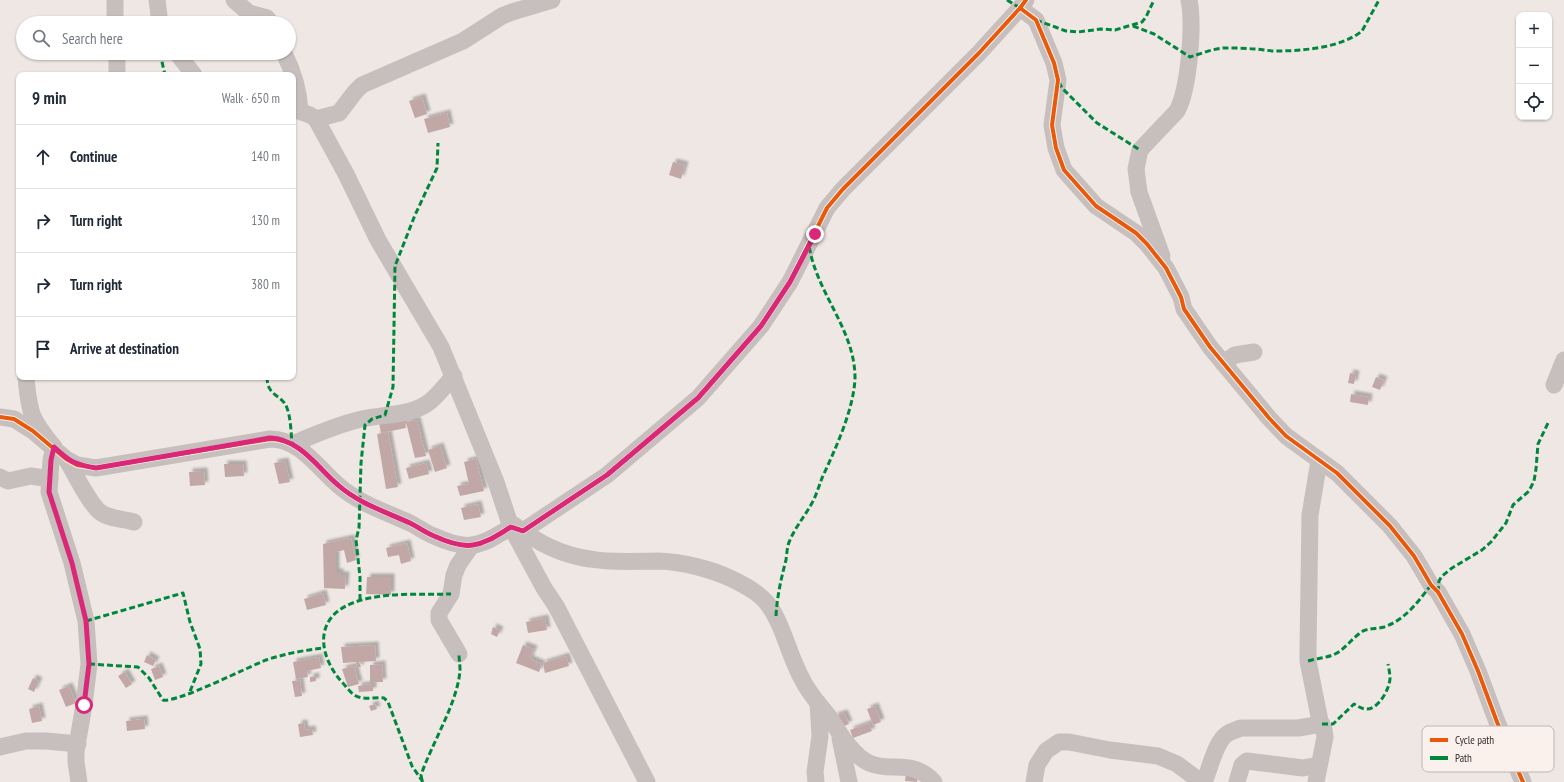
<!DOCTYPE html>
<html lang="en">
<head>
<meta charset="utf-8">
<style>
	:root { --surface:#fff; --page:#f6f6f7; --text:#1f2937; --muted:#747a83; --line:#e0e1e3 }
	body { margin:0; font-family:"PT Sans Narrow",sans-serif; background:var(--page); color:var(--text) }
	.controls { position:absolute; right:12px; top:12px; display:grid; overflow:hidden; border-radius:8px; box-shadow:0 1px 3px #0004 }
	.controls button { width:36px; height:36px; display:grid; place-items:center; padding:0; border:0; border-bottom:1px solid var(--line); background:var(--surface); color:var(--text); font:20px sans-serif }
	.stop { position:absolute; width:12px; height:12px; margin:-9px; border:3px solid #db2777; border-radius:50%; background:#fff }
	.stop.end { background:#db2777; border-color:#fff; box-shadow:0 1px 4px #0008 }
	.list { margin:0; padding:0; list-style:none }
	h2 { display:flex; justify-content:space-between; align-items:center; height:52px; margin:0; padding:0 16px; font-size:17px }
	h2 small { font-size:13px; font-weight:400; color:var(--muted) }
	.list li { display:grid; grid-template-columns:26px 1fr auto; gap:12px; align-items:center; box-sizing:border-box; height:64px; padding:0 16px; border-top:1px solid var(--line) }
	.list b { display:block; font-size:15px; white-space:nowrap }
	.list em { font-size:13px; font-style:normal; color:var(--muted) }
	.icon { flex:none; width:22px; height:22px; fill:none; stroke:currentColor; stroke-width:2; stroke-linecap:round; stroke-linejoin:round }
	.map { position:relative; flex:none; width:1564px; height:782px; overflow:hidden }
	.search { position:absolute; background:var(--surface); box-shadow:0 1px 3px #0004; left:16px; top:16px; width:280px; height:44px; display:flex; align-items:center; gap:10px; box-sizing:border-box; padding:0 14px; border-radius:22px; color:var(--muted); font-size:15px }
	.panel { position:absolute; background:var(--surface); box-shadow:0 1px 3px #0004; left:16px; top:72px; width:280px; height:308px; border-radius:8px }
	.map>svg:first-child { display:block }
	.building { fill:#c1a8a6; filter:url(#shadow) }
	.lines { fill:none; stroke-linecap:round; stroke-linejoin:round }
	.minor { stroke:#c7bfbd; stroke-width:17 }
	.quiet { stroke:#00873e; stroke-width:3; stroke-dasharray:6 3; stroke-linecap:butt }
	.cycleway-casing { stroke:#faf1ec; stroke-width:6 }
	.cycleway { stroke:#e8590c; stroke-width:4 }
	.route { stroke:#db2777; stroke-width:5 }
	.key { fill:#faf1ec; stroke:#c0b6b2; stroke-width:1 }
	.key-label { font-size:11px; fill:#382c2b }
</style>
</head>
<body>
<div class="map">
<svg width="1564" height="782" viewBox="0 0 1564 782">
	<defs>
		<filter id="shadow"><feDropShadow dx="3.5" dy="-3.5" stdDeviation="1" flood-color="#0004"/></filter>
	</defs>
	<rect width="100%" height="100%" fill="#eee7e4"/>
	<g class="building">
		<polygon points="422,97 427,114 415,118 409,101"/>
		<polygon points="447,113 450,127 428,133 424,119"/>
		<polygon points="673,162 685,165 681,179 669,175"/>
		<polygon points="1350,373 1356,374 1354,384 1348,383"/>
		<polygon points="1376,377 1384,380 1380,390 1372,387"/>
		<polygon points="1351,394 1369,397 1368,405 1350,402"/>
		<polygon points="404,418 406,428 381,433 379,423"/>
		<polygon points="417,420 426,456 415,458 406,422"/>
		<polygon points="388,432 398,487 386,489 377,434"/>
		<polygon points="440,446 447,468 435,472 428,450"/>
		<polygon points="476,459 484,491 460,496 457,486 469,484 464,462"/>
		<polygon points="285,461 290,482 279,484 274,463"/>
		<polygon points="426,463 429,474 409,479 406,468"/>
		<polygon points="224,464 243,464 244,476 225,477"/>
		<polygon points="204,471 205,485 190,486 189,472"/>
		<polygon points="478,504 481,517 464,520 461,508"/>
		<polygon points="351,538 356,560 347,563 344,550 336,552 336,572 340,572 340,575 346,575 345,589 324,588 323,544"/>
		<polygon points="407,543 411,561 401,564 399,555 388,557 386,548"/>
		<polygon points="367,577 391,577 391,595 366,594"/>
		<polygon points="323,593 326,605 307,610 304,599"/>
		<polygon points="545,618 547,630 528,633 526,622"/>
		<polygon points="493,627 500,630 497,637 491,634"/>
		<polygon points="375,645 376,661 359,662 361,667 357,668 356,662 343,663 341,647"/>
		<polygon points="523,645 534,649 530,659 542,664 539,672 516,663"/>
		<polygon points="147,655 156,660 153,666 144,662"/>
		<polygon points="566,656 569,666 545,673 543,663"/>
		<polygon points="319,657 321,668 307,671 308,677 296,679 293,662"/>
		<polygon points="382,664 383,682 370,682 370,665"/>
		<polygon points="159,666 163,677 155,680 151,669"/>
		<polygon points="354,666 359,684 348,687 342,669"/>
		<polygon points="125,672 132,684 126,688 118,676"/>
		<polygon points="316,676 316,681 310,682 310,677"/>
		<polygon points="33,678 39,681 34,692 28,689"/>
		<polygon points="300,680 302,696 295,697 292,681"/>
		<polygon points="373,684 373,691 359,692 358,686"/>
		<polygon points="69,686 76,703 66,707 59,690"/>
		<polygon points="375,704 377,709 371,711 369,706"/>
		<polygon points="39,706 42,721 32,723 29,709"/>
		<polygon points="875,706 881,722 873,725 867,709"/>
		<polygon points="844,713 849,724 839,728 834,716"/>
		<polygon points="144,719 145,729 127,731 126,721"/>
		<polygon points="304,723 305,730 312,729 313,735 300,737 298,724"/>
		<polygon points="869,723 872,731 853,738 850,730"/>
		<polygon points="906,773 918,775 917,782 905,781"/>
	</g>
	<g class="lines">
		<g class="minor">
			<polyline points="115,0 115,23"/>
			<polyline points="157,0 160,23"/>
			<polyline points="234,0 249,13 267,18 271,23"/>
			<polyline points="1020,8 1036,20 1054,63 1058,80 1052,125 1056,148 1064,170 1096,206 1136,233 1147,244 1166,268 1181,297 1184,309 1210,347 1269,418 1286,436 1337,473 1390,526 1414,556 1431,585 1438,592 1462,634 1478,671 1497,722 1523,782"/>
			<polyline points="177,53 194,75"/>
			<path d="M284 53C293 71 299 90 300 111"/>
			<polyline points="117,75 117,53"/>
			<polyline points="293,109 310,115 316,119 346,174 378,240 441,347 496,482 511,527 544,588 556,606 647,782"/>
			<polyline points="316,119 339,113 355,92 362,85 463,41 502,16 512,12 552,0"/>
			<path d="M1162 256 1139 192 1136 169 1140 150 1177 111C1189 89 1194 25 1189 0"/>
			<polyline points="1223,363 1235,355 1254,352"/>
			<path d="M26 377C29 413 31 419 54 447L51 460 49 492 72 563 86 621 89 664 84 705 76 751V762L79 782"/>
			<polyline points="1554,385 1564,360"/>
			<path d="M0 417 14 419 33 431 66 459 77 465 96 468 270 439C300 439 317 467 338 485 358 503 386 512 410 523 418 527 426 533 434 536 445 541 461 547 473 545 487 543 499 534 511 527L523 531 607 475 698 398 761 326 790 282 827 208 843 189 979 53 1020 8 1026 0"/>
			<path d="M292 444C315 435 338 424 362 419 383 414 410 416 428 403 438 396 446 384 454 376"/>
			<path d="M66 459C75 473 88 502 100 512 109 519 124 519 134 522"/>
			<polyline points="0,477 8,481 31,476 50,479"/>
			<path d="M514 525C536 542 561 555 590 559 612 563 636 561 659 561 683 562 711 569 732 579 744 585 758 592 767 603 783 623 789 656 802 679 809 694 820 705 830 718 836 727 841 737 849 746 854 752 862 760 869 763 892 773 912 758 934 782"/>
			<polyline points="459,654 439,620 439,613 451,594 454,575 458,565 472,545"/>
			<polyline points="840,738 849,782"/>
			<polyline points="0,747 26,741 46,741 78,744"/>
			<polyline points="816,782 815,772 820,736 818,703"/>
			<polyline points="1034,782 1037,765 1046,751 1059,742 1069,742 1110,750 1158,756 1177,764 1201,782"/>
			<path d="M1204 782C1210 769 1215 742 1227 734 1231 731 1236 730 1241 728H1298L1322 724"/>
			<polyline points="1237,782 1242,765 1247,761 1303,768 1319,765"/>
			<polyline points="1316,782 1325,737 1324,730 1320,721 1308,661 1308,650 1310,515 1319,461"/>
		</g>
		<g class="quiet">
			<polyline points="1007,0 1020,8"/>
			<polyline points="1036,20 1066,31 1078,32 1101,29 1115,30 1142,22 1146,17 1154,0"/>
			<path d="M1133 26 1154 34 1190 57C1200 54 1212 49 1223 48 1233 48 1244 48 1254 49 1261 49 1268 51 1276 51 1302 51 1341 48 1362 31L1379 0"/>
			<polyline points="160,53 165,75"/>
			<polyline points="1059,82 1062,88 1097,123 1140,150"/>
			<path d="M267 377C267 397 282 394 287 408 291 419 291 433 292 444"/>
			<polyline points="1438,592 1439,581 1442,576 1452,568 1482,550 1491,542 1506,523 1513,505 1529,491 1534,481 1536,469 1538,444 1548,423"/>
			<polyline points="360,600 360,577 356,540 359,528 361,463 365,425 372,419 385,415 393,387 395,266 415,215 437,168 438,143"/>
			<path d="M776 616C777 597 781 579 786 560 787 553 787 546 790 540 796 526 805 516 812 503 816 496 819 486 822 478 835 450 854 409 855 378 855 329 816 293 809 245"/>
			<polyline points="86,621 183,593 190,622 200,649 201,664 189,694"/>
			<path d="M1308 661C1318 658 1328 658 1337 653 1347 647 1353 637 1363 631 1370 628 1377 629 1384 627 1405 620 1418 602 1431 585"/>
			<path d="M89 664 138 667 149 678 163 700C177 703 248 667 266 660 284 654 305 650 324 648"/>
			<path d="M1322 724H1333L1354 704C1358 706 1361 709 1366 709 1378 710 1389 690 1390 679 1390 674 1389 669 1388 664"/>
			<path d="M422 780 421 775C432 743 458 702 460 670 460 664 459 659 459 654"/>
			<path d="M423 782 412 766 388 702 384 698C375 697 364 700 356 696 350 693 346 686 341 681 321 658 313 623 346 606 375 591 419 595 451 594"/>
		</g>
		<g class="cycleway-casing">
			<g id="cycleway">
				<polyline points="1020,8 1036,20 1054,63 1058,80 1052,125 1056,148 1064,170 1096,206 1136,233 1147,244 1166,268 1181,297 1184,309 1210,347 1269,418 1286,436 1337,473 1390,526 1414,556 1431,585 1438,592 1462,634 1478,671 1497,722 1523,782"/>
				<path d="M0 417 14 419 33 431 66 459 77 465 96 468 270 439C300 439 317 467 338 485 358 503 386 512 410 523 418 527 426 533 434 536 445 541 461 547 473 545 487 543 499 534 511 527L523 531 607 475 698 398 761 326 790 282 827 208 843 189 979 53 1020 8 1026 0"/>
			</g>
		</g>
		<use href="#cycleway" class="cycleway"/>
	</g>
	<g class="lines">
		<path class="route" d="M84 705 89 664 86 621 72 563 49 492 51 460 54 447C70 462 74 464 96 468L270 438C300 439 317 467 338 485 358 503 386 512 410 523 418 527 426 533 434 536 445 541 461 547 473 545 487 543 499 534 511 527L523 531 607 475 698 398 761 326 790 282 815 234"/>
	</g>
	<rect x="1422" y="726" width="132" height="46" rx="6" class="key"/>
	<rect x="1430" y="738" width="18" height="4" fill="#e8590c"/>
	<rect x="1430" y="756" width="18" height="4" fill="#00873e"/>
	<g class="key-label">
		<text x="1455" y="744">Cycle path</text>
		<text x="1455" y="762">Path</text>
	</g>
</svg>
<div class="controls">
<button>+</button>
<button>−</button>
<button><svg class="icon" aria-label="locate" viewBox="0 0 24 24"><circle cx="12" cy="12" r="6"/><path d="M12 2v4M12 18v4M2 12h4M18 12h4"/></svg></button>
</div>
<div class="stop" style="left:84px;top:705px"></div>
<div class="stop end" style="left:815px;top:234px"></div>
<div class="search"><svg class="icon" aria-label="search" viewBox="0 0 24 24"><circle cx="10" cy="10" r="6"/><path d="M15 15l6 6"/></svg>Search here</div>
<section class="panel">
<h2>9 min<small>Walk · 650 m</small></h2>
<ul class="list">
<li><svg class="icon" aria-label="ahead" viewBox="0 0 24 24"><path d="M12 20V5M6 11l6-6 6 6"/></svg><div><b>Continue</b></div><em>140 m</em></li>
<li><svg class="icon" aria-label="right" viewBox="0 0 24 24"><path d="M7 20v-9h11M14 6l5 5-5 5"/></svg><div><b>Turn right</b></div><em>130 m</em></li>
<li><svg class="icon" aria-label="right" viewBox="0 0 24 24"><path d="M7 20v-9h11M14 6l5 5-5 5"/></svg><div><b>Turn right</b></div><em>380 m</em></li>
<li><svg class="icon" aria-label="arrive" viewBox="0 0 24 24"><path d="M6 21V4h12l-3 4 3 4H6"/></svg><div><b>Arrive at destination</b></div></li>
</ul>
</section>
</div>
</body>
</html>
